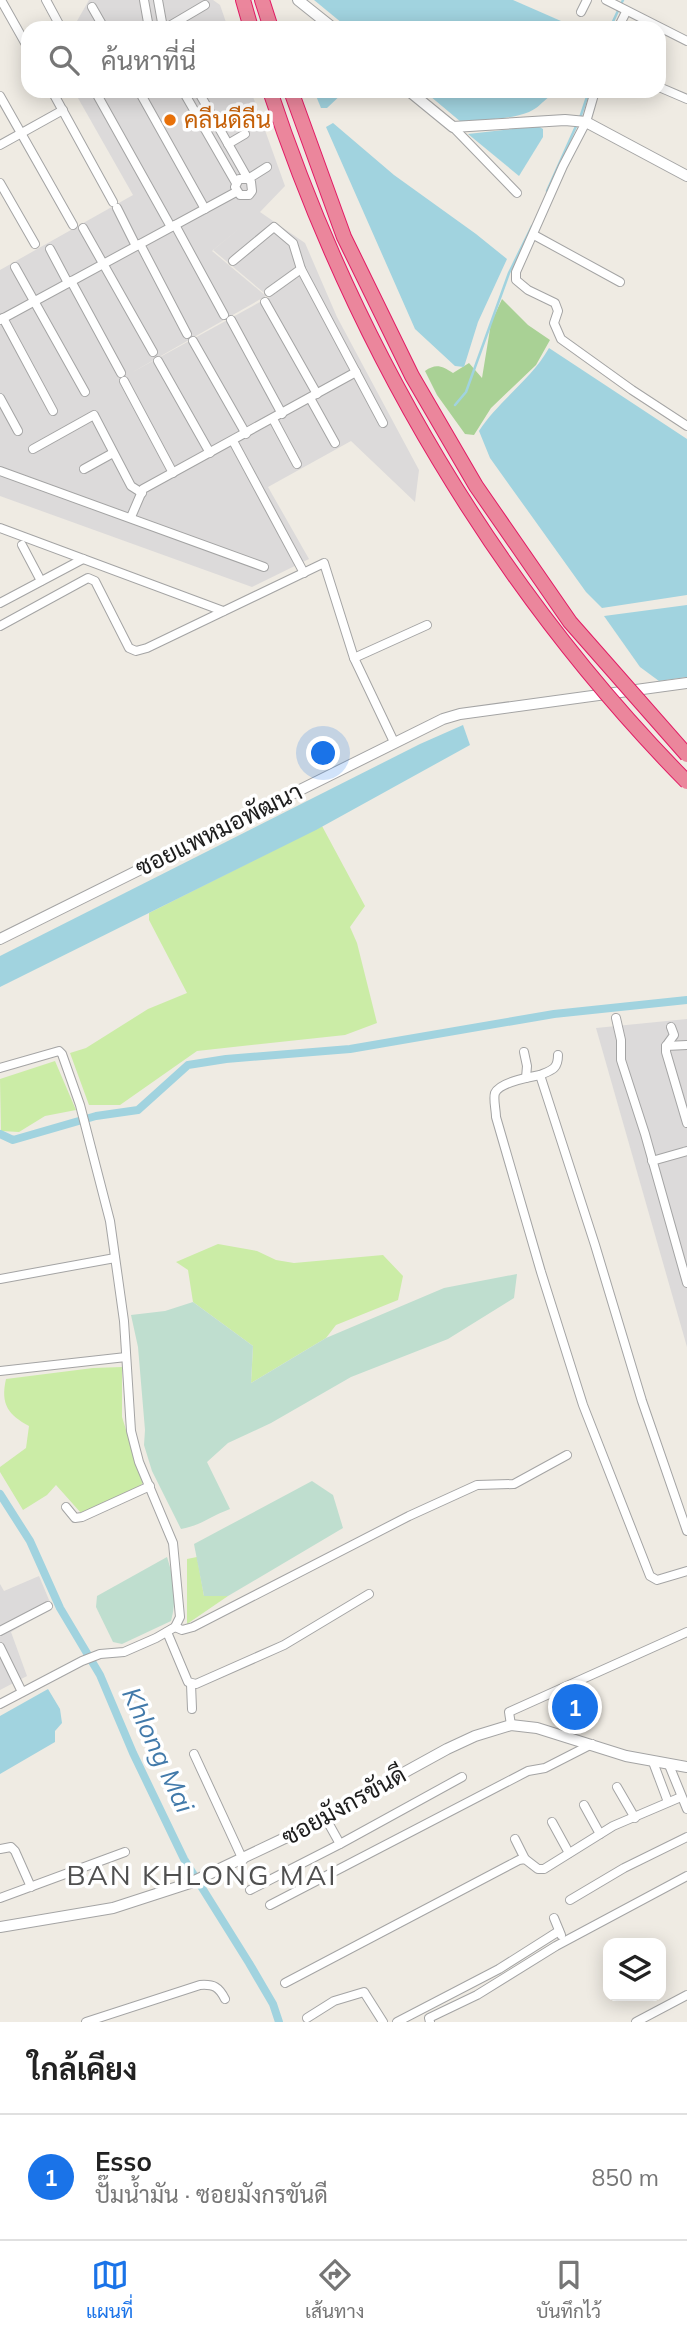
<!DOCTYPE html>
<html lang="th">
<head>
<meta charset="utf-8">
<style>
	:root { --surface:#fff; --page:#f6f6f6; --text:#222; --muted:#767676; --line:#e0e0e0; --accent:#1a73e8 }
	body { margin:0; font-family:Mulish,Sarabun,sans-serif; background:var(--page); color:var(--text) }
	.controls { position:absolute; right:21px; bottom:21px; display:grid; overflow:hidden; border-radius:14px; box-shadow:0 4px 18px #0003 }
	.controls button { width:63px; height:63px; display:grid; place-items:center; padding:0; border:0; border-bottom:2px solid var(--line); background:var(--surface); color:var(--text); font:35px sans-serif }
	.you { position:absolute; left:324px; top:754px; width:24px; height:24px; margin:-18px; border:5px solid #fff; border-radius:50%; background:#1a73e8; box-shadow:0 0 0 10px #1a73e833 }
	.badge { display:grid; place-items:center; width:46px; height:46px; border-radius:50%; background:var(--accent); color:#fff; font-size:23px; font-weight:700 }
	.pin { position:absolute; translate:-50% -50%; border:4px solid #fff; box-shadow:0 2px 7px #0006 }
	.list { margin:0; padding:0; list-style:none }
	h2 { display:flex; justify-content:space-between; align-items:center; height:91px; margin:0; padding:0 28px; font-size:30px }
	h2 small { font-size:23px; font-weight:400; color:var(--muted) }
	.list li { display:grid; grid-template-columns:46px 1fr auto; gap:21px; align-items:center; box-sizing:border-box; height:126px; padding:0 28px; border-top:2px solid var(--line) }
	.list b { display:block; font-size:26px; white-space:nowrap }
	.list p { margin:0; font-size:23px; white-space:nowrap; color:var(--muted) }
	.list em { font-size:23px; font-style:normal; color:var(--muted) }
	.icon { flex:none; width:38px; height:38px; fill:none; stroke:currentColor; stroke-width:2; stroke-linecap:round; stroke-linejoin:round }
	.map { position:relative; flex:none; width:687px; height:2022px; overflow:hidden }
	.search { position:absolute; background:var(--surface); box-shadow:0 4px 18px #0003; left:21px; right:21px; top:21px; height:77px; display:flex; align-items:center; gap:18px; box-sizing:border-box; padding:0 24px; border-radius:21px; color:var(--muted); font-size:26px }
	.sheet { height:217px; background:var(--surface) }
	nav { display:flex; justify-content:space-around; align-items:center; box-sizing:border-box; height:98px; border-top:2px solid var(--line); background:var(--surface); font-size:19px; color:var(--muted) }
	nav a { display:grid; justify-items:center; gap:4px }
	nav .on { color:var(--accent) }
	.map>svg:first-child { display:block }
	.residential { fill:#dcdada; fill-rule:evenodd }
	.grass { fill:#cbeca6 }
	.forest { fill:#a9d195 }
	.wetland { fill:#bfdecf }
	.water { fill:#a1d3df }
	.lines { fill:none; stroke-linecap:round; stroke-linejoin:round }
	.stream { stroke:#a1d3df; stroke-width:2.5 }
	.canal { stroke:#a1d3df; stroke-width:8 }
	.minor-casing { stroke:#a4a4a4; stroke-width:10 }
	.tertiary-casing { stroke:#a4a4a4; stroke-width:12 }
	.motorway-casing { stroke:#e21b65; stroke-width:16 }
	.minor { stroke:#fff; stroke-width:8 }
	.tertiary { stroke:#fff; stroke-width:10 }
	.motorway { stroke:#eb869c; stroke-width:14 }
	.motorway-bridge-casing { stroke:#e21b65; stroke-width:16; stroke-linecap:butt }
	.motorway-bridge { stroke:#eb869c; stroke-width:14 }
	.food-dot { fill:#e8710a; stroke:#fff; stroke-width:2.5 }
	.labels { text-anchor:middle; stroke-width:7; stroke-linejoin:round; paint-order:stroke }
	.food-label { font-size:24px; fill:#c56008; stroke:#fff; text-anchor:start }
	.street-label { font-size:24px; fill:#1d1d1d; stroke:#fff }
	.water-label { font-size:26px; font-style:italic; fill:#427aaa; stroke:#fff }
	.quarter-label { font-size:28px; letter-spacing:2px; fill:#505050; stroke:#fff }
</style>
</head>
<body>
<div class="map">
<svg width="687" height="2022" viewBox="0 0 687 2022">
	<rect width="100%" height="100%" fill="#efebe3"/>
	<g class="residential">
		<polygon points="89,0 213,0 220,5 228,28 73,28"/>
		<path d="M74 91H251L285 186 260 212 305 243 337 317 419 470 415 502 351 441 268 487 309 559 252 587 0 496V270L133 195ZM246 223 213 250 269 297 131 373 266 296 212 251Z"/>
		<polygon points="687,1019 687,1347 596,1028"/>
		<polygon points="39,1576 52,1607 11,1632 27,1676 0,1690 0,1584 4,1591"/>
	</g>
	<g class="grass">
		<polygon points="322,826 365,906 350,927 357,943 377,1023 345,1035 197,1051 120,1105 89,1105 70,1053 86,1048 148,1009 187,993 149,920 149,913"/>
		<polygon points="55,1061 76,1110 45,1116 19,1132 1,1131 0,1079"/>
		<polygon points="218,1244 257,1251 276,1260 294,1263 383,1255 403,1276 398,1300 336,1325 326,1338 251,1383 253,1346 193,1302 188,1270 176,1262"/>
		<path d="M122 1367V1417L134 1455 147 1480 121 1500 81 1513 56 1485 47 1495 23 1510 0 1472V1467L26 1448 29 1426C9 1415 0 1405 6 1379L93 1368Z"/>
		<polygon points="197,1557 204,1596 228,1596 187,1624 187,1559"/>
	</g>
	<path class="forest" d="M502 299 528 325 550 340 536 365 491 408 474 435 465 434 437 395 425 371C436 363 442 366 453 373L469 363 482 378 491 323Z"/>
	<g class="wetland">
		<path d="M517 1274 514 1298 448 1339 351 1377 271 1423 228 1443 207 1462 230 1509C211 1516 202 1525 181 1529L152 1471 144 1445 145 1430 138 1347 131 1315 165 1311 193 1302 253 1346 251 1383 326 1338 444 1288Z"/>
		<polygon points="312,1481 333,1495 343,1528 228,1596 204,1596 194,1544"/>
		<path d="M167 1557C174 1578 177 1600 171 1621L122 1644 113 1642 96 1607 97 1596Z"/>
	</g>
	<g class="water">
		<polygon points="314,0 513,0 577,28 348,28"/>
		<polygon points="314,91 345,91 327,108 321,108"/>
		<path d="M424 91H562C544 96 543 106 529 112 509 120 483 119 461 122Z"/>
		<polygon points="333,123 394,175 476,234 507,259 478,322 464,367 455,366 415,329 326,127"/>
		<polygon points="538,126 543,129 543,137 519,176 468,134"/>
		<path d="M549 348 687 439V595L602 608 586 592 490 458 479 431C499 400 531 380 549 348Z"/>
		<polygon points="687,605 687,677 659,681 640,667 604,616"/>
		<polygon points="463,725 470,745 316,830 0,987 0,956 420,744"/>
		<polygon points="48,1689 60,1709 62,1723 55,1731 55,1742 0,1774 0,1716"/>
	</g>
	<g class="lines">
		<g class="stream">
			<polyline points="610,28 623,0"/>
			<polyline points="580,118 589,91"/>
			<polyline points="547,191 577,124"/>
			<polyline points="455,405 466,392 509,273 532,226"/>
		</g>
		<g class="canal">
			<polyline points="0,1134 13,1140 96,1116 138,1110 188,1065 226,1059 350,1049 554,1014 687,1000"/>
			<polyline points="0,1494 30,1541 60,1608 100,1675 133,1753 184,1859 249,1963 273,2004 279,2022"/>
		</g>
		<g class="minor-casing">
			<g id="minor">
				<polyline points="1,0 28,48"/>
				<polyline points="46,0 60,26"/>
				<polyline points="144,0 149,28"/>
				<polyline points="158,0 163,28"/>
				<polyline points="606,0 687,41"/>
				<polyline points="92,7 104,28"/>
				<polyline points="581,12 587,0"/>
				<polyline points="166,28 205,5"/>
				<polyline points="618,28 626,12"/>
				<polyline points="659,87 687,99"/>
				<polyline points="52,91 113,202"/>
				<polyline points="95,91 171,227"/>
				<polyline points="139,91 205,209"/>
				<polyline points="183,91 236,183"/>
				<polyline points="198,91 248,179 251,182 252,191 249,195 240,195 235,187 239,179 248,179 267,167"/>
				<polyline points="595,91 586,122 563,166 516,272 516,280 528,290 555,303 558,311 554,323 561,339 632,390 687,426"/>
				<polyline points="0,96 73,225"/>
				<polyline points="453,127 517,193"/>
				<polyline points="228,144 245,134"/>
				<polyline points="0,145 63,110"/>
				<polyline points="0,183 35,244"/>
				<polyline points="117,208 136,246"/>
				<polyline points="175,225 224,315"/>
				<polyline points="83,228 153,352"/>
				<polyline points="534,235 620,282"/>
				<polyline points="140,244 187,334"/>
				<polyline points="50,249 68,283"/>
				<polyline points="233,261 274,227 293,243 301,269 383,423"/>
				<polyline points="15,267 85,392"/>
				<polyline points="71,281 121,373"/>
				<polyline points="269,292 301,269"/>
				<polyline points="265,302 317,394"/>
				<polyline points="3,318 53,411"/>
				<polyline points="0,320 236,192"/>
				<polyline points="231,320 282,414"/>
				<polyline points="193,341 246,434"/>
				<polyline points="158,361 210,453"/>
				<polyline points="124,381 173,473"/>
				<polyline points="0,398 18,431"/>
				<polyline points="310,398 335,443"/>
				<polyline points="273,419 297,464"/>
				<polyline points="233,441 304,573"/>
				<polyline points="33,449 94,415 131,486 142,493"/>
				<polyline points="84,469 113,453"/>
				<polyline points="0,471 264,567"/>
				<polyline points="131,517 143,489 356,372"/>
				<polyline points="0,528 223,611"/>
				<polyline points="22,545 41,581"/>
				<polyline points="0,603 83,559"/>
				<polyline points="0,626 88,578 95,581 129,648 136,651 147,648 324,563 354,658 394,742"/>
				<polyline points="354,658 427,625"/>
				<polyline points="616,1018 621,1040 621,1060 645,1134 687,1283"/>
				<polyline points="671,1027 674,1035 666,1046 666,1052 687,1123"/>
				<polyline points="666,1046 687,1045"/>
				<polyline points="524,1052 527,1066 526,1078"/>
				<path d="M558 1055C558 1069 552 1070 540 1075L595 1245 642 1401 687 1531"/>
				<polyline points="0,1068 59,1051 62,1054 80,1105 110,1221 124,1321 131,1431 139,1462 173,1543 180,1617 175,1627 156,1638 124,1652 100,1654 82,1661 0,1704"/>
				<path d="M540 1075C530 1077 500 1082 495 1093 493 1099 496 1110 496 1117L541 1272 583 1405 650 1576 657 1580 687 1571"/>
				<polyline points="652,1161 687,1151"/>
				<polyline points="0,1279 115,1258"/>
				<polyline points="0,1371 126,1357"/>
				<polyline points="66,1507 75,1518 82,1517 150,1486"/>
				<polyline points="175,1627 182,1630 193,1627 409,1516 477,1485 514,1484 567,1455"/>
				<polyline points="0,1631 48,1606"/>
				<polyline points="167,1632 188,1682 196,1684 284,1645 369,1594"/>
				<polyline points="0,1647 22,1692"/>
				<polyline points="191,1684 192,1709"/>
				<polyline points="511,1725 509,1712 687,1632"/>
				<polyline points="194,1754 243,1860"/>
				<polyline points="653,1762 668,1802"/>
				<polyline points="669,1765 687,1809"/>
				<polyline points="617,1787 635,1818"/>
				<polyline points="584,1805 600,1834"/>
				<polyline points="325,1817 340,1844"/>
				<polyline points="552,1822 569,1853"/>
				<polyline points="515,1839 525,1859"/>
				<polyline points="0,1849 11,1847 15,1851 31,1887"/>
				<polyline points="250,1890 340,1844 462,1777"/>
				<polyline points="0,1898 125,1852"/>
				<polyline points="570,1900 624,1868 687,1837"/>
				<polyline points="270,1905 528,1771 545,1768 592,1744"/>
				<polyline points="554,1918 561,1935"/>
				<polyline points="285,1983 519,1860 525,1859 538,1869 544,1869 613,1826 681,1797"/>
				<polyline points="307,2018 334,2001 364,1992 383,2022"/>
				<path d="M86 2022 200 1985C214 1984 219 1987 225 1999"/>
				<polyline points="397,2022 499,1969 559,1931"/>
				<polyline points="430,2022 429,2018 477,1995 556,1946 687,1876"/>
				<polyline points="636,2022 687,1995"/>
			</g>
		</g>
		<g class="tertiary-casing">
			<g id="tertiary">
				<polyline points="298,0 333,28"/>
				<polyline points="409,91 453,127 565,120 586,122 687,176"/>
				<polyline points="0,939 443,719 460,714 687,683"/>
				<polyline points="0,1927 113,1908 190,1883 287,1837 447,1749 475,1736 511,1725 537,1728 626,1756 687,1767"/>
			</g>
		</g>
		<g class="motorway-casing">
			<g id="motorway">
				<polyline points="243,0 251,28"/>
				<polyline points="262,0 271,28"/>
			</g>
		</g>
		<use href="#minor" class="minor"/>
		<use href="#tertiary" class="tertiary"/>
		<use href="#motorway" class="motorway"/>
		<g class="motorway-bridge-casing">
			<g id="motorway-bridge">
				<path d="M270 91C355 348 497 589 687 782"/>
				<polyline points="291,91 344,237 412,376 476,486 570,622 687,755"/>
			</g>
		</g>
		<use href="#motorway-bridge" class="motorway-bridge"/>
	</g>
	<circle class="food-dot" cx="170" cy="120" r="7"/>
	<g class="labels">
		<g class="food-label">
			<text x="184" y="128">คลีนดีลีน</text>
		</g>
		<g class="street-label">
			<text transform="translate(219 830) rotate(-26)" y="8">ซอยแพหมอพัฒนา</text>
			<text transform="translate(344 1806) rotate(-29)" y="8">ซอยมังกรขันดี</text>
		</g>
		<g class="water-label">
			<text transform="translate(158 1750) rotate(65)" y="9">Khlong Mai</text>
		</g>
		<g class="quarter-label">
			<text x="202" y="1885">BAN KHLONG MAI</text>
		</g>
	</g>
</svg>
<div class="controls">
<button><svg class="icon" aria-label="layers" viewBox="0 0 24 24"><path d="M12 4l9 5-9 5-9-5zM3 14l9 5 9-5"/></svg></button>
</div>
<div class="you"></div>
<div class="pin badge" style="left:575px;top:1707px">1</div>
<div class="search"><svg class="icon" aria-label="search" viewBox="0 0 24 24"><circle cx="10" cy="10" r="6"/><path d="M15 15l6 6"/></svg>ค้นหาที่นี่</div>
</div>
<section class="sheet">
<h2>ใกล้เคียง<small></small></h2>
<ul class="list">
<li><span class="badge">1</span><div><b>Esso</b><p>ปั๊มน้ำมัน · ซอยมังกรขันดี</p></div><em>850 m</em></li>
</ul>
</section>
<nav>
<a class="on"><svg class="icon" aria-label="map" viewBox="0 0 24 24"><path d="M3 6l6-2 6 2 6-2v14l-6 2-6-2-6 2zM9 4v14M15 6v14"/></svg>แผนที่</a>
<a><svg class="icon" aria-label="directions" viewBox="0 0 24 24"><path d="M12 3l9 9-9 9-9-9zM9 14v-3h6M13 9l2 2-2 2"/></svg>เส้นทาง</a>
<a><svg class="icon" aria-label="saved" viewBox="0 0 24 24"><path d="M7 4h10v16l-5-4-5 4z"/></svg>บันทึกไว้</a>
</nav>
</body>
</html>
